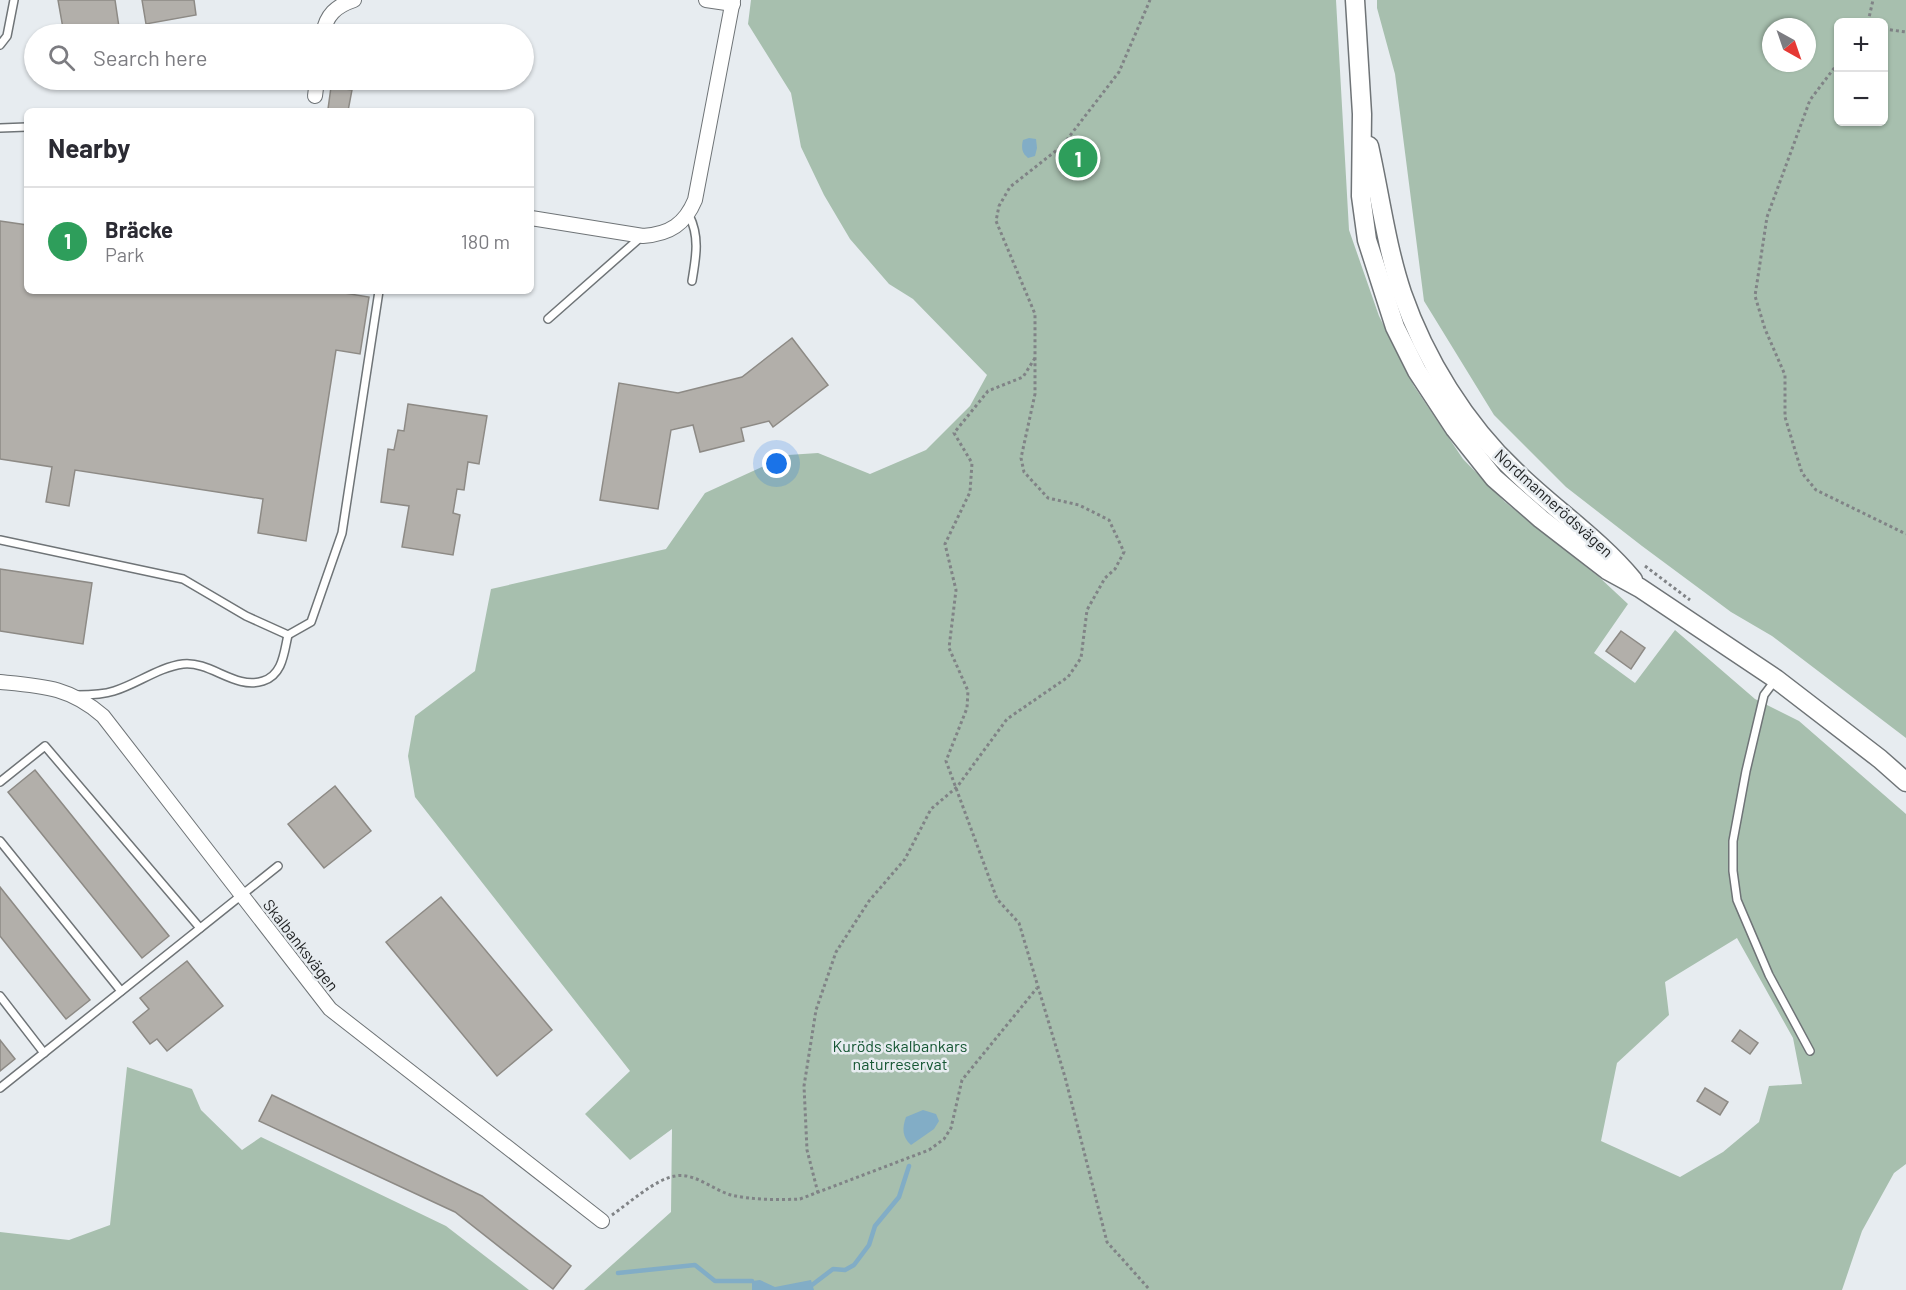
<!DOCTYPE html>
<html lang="en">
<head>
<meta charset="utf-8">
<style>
	:root { --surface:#fff; --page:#f7f7f7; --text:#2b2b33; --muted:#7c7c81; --line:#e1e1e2; --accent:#2563eb }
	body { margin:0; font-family:Barlow,sans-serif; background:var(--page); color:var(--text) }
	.controls { position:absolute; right:18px; top:18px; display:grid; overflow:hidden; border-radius:9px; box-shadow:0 2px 4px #0004 }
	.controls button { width:54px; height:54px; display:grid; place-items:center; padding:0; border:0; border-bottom:2px solid var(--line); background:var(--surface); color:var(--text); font:30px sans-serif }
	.compass { position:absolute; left:1762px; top:18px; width:54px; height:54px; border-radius:50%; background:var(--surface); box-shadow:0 2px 4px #0004; rotate:140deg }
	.you { position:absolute; left:777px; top:464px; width:21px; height:21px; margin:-15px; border:4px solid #fff; border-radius:50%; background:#1a73e8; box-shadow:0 0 0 9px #1a73e833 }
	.badge { display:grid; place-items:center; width:39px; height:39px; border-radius:50%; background:var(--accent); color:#fff; font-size:20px; font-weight:700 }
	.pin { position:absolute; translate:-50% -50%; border:3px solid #fff; box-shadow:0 2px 6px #0006 }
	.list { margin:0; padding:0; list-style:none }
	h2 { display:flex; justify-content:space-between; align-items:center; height:78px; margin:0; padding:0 24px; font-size:26px }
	h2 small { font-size:20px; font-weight:400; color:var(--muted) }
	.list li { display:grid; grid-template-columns:39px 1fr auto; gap:18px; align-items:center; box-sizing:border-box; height:108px; padding:0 24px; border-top:2px solid var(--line) }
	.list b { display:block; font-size:22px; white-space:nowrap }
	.list p { margin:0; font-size:20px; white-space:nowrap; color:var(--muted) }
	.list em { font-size:20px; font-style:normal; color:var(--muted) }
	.icon { flex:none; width:33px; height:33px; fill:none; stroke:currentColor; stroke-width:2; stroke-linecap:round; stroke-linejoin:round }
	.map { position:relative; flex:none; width:1906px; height:1290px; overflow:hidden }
	.search { position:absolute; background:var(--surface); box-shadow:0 2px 4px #0004; left:24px; top:24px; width:510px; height:66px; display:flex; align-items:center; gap:15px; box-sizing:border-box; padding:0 21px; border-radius:33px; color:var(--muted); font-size:22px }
	.panel { position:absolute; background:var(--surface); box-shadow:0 2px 4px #0004; left:24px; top:108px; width:510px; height:186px; border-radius:9px }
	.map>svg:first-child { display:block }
	.green { fill:#a7bfae; fill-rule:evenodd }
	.water { fill:#82adc6 }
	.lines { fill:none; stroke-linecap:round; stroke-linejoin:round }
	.stream { stroke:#82adc6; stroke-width:4.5 }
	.building { fill:#b2afaa; stroke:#8d8a85; stroke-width:1.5 }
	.service-casing { stroke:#6f7477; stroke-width:10 }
	.minor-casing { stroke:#6f7477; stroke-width:16 }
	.secondary-casing { stroke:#6f7477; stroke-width:21 }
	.path { stroke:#808386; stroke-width:3; stroke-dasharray:3 3; stroke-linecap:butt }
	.service { stroke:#fff; stroke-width:7 }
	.minor { stroke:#fff; stroke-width:14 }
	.secondary { stroke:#fff; stroke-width:18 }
	.labels { text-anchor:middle; stroke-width:5; stroke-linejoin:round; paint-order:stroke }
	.street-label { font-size:16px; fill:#1e2021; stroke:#e7ecf0 }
	.park-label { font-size:16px; fill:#155633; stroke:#e7ecf0 }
</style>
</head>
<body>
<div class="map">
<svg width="1906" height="1290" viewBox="0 0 1906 1290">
	<rect width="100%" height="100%" fill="#e7ecf0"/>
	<g class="green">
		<path d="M751 0H1336L1349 230 1379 316 1414 386 1463 459 1505 502 1599 577 1628 604 1594 653 1635 683 1675 630 1755 699 1799 721 1906 814V1164L1894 1173 1862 1231 1842 1290H584L671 1212 672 1129 630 1160 585 1114 630 1071 415 797 408 756 415 716 475 671 491 589 666 549 705 493 788 455 818 453 870 474 926 450 970 406 987 375 913 299 889 284 850 239 824 195 801 147 791 93 748 24ZM1737 938 1793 1038 1802 1084 1769 1086 1759 1122 1723 1152 1680 1177 1601 1141 1617 1063 1669 1015 1665 982Z"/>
		<path d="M1377 0H1906V738L1772 636 1731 612 1642 546 1566 487 1494 415 1424 301 1395 74 1377 8ZM1838 22H1884V122H1838ZM1771 27H1807V63H1771Z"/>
		<polygon points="127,1067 192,1089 201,1110 242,1150 261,1137 446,1226 529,1290 0,1290 0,1232 69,1240 110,1225"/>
	</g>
	<g class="water">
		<path d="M1029 138 1036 139 1037 148 1035 156 1028 158C1022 153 1021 148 1023 140Z"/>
		<path d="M923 1110 936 1114 939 1121 934 1129 911 1145C902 1137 902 1128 906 1117Z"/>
		<polygon points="760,1280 775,1287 811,1280 814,1290 752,1290 752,1281"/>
	</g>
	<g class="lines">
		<g class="stream">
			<polyline points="618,1273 695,1265 715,1281 752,1281"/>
			<polyline points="812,1285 833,1269 845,1270 854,1265 869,1245 875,1226 899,1197 909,1166"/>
		</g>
	</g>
	<g class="building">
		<polygon points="58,0 115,0 120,34 64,34"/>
		<polygon points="142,0 194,0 196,15 146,24"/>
		<polygon points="331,87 352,90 348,111 328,109"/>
		<polygon points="0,221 27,225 27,291 345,291 344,293 369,297 360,354 336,350 306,541 258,533 263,499 75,470 69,506 46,502 52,467 0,459"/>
		<polygon points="792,338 828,385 773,427 769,421 741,428 744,441 700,452 693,425 671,430 658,509 600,500 619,383 678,393 742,377"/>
		<polygon points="408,404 487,416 479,464 468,462 464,490 457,489 453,513 460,515 453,555 402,547 409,506 381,502 388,449 394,450 398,430 404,431"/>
		<polygon points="0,569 92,583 83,644 0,631"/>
		<polygon points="1621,631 1645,648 1631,669 1606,651"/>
		<polygon points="35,770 169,936 142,958 8,792"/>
		<polygon points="335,786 371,831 324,868 288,824"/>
		<polygon points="0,887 90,1000 66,1019 0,936"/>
		<polygon points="441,897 552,1030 497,1076 386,942"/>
		<polygon points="187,961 223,1006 167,1051 157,1039 150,1044 133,1022 149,1009 140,998"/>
		<polygon points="1740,1030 1758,1043 1750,1054 1732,1041"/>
		<polygon points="0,1040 15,1059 0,1071"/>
		<polygon points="1705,1088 1728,1102 1720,1115 1697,1101"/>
		<polygon points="272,1095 482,1196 571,1266 553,1289 455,1212 259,1121"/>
	</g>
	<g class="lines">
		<g class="service-casing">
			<g id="service">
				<polyline points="0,45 7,36 14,0"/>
				<polyline points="0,128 27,127"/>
				<path d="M689 215C700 237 696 257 692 281"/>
				<polyline points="548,319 641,237"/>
				<polyline points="0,540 183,579 246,616 288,635 311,622 342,533 379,291"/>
				<polyline points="1776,679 1764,695 1746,771 1733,841 1733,871 1737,900 1769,975 1810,1051"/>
				<path d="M77 695C89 695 102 695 114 691 137 684 159 667 183 664 211 661 235 690 263 681 283 675 284 652 288 635"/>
				<polyline points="0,782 45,746 200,928"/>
				<polyline points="0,841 121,991"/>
				<polyline points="0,996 44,1053"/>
				<polyline points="0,1088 278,866"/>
			</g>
		</g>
		<g class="minor-casing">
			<g id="minor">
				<polyline points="706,0 733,4"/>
				<path d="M323 34C326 15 336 6 354 0"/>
				<polyline points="315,96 317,80"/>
				<path d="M531 218 643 236C670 234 685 224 695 200L733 0"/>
				<path d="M0 682C43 686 70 687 103 716L330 1009 602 1221"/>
			</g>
		</g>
		<g class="secondary-casing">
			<g id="secondary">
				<polyline points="1355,0 1362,114 1361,196 1367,240 1395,327 1417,371 1455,429 1494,478 1541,519 1607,570 1640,588 1776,679 1880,759 1906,782"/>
				<path d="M1369 146C1380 195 1386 245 1402 293 1425 359 1465 424 1516 472 1554 509 1599 539 1633 580"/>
			</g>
		</g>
		<g class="path">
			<polyline points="1868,22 1873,0"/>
			<polyline points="1884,29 1906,32"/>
			<polyline points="1838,63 1810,100 1767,217 1755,296 1765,329 1785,375 1785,417 1802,473 1816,490 1906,534"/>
			<polyline points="1035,358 1023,377 988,391 954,433 972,463 970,492 945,544 956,590 949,648 968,691 967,708 946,761 997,899 1019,923 1065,1077 1107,1242 1150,1290"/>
			<polyline points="1645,566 1690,600"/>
			<polyline points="818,1193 807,1150 804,1086 816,1010 836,952 869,901 905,859 931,809 957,787 1007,719 1068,677 1081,658 1087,610 1105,578 1115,569 1124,552 1109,520 1079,505 1048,498 1024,472 1021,458 1035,394 1035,314 996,221 999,206 1010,187 1062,146 1119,72 1150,0"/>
			<path d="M612 1215C629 1203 656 1179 675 1176 694 1172 713 1190 731 1195 752 1200 778 1200 800 1199L929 1150 944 1139 951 1128 962 1080 1037 988"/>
		</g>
		<use href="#service" class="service"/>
		<use href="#minor" class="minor"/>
		<use href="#secondary" class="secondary"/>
	</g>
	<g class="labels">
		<g class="street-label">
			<text transform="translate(1554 503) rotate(42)" y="6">Nordmannerödsvägen</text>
			<text transform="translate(301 945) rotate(52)" y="6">Skalbanksvägen</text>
		</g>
		<g class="park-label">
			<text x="900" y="1052">Kuröds skalbankars<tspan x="900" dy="18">naturreservat</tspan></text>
		</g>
	</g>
</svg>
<div class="controls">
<button>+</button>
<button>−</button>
</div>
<svg class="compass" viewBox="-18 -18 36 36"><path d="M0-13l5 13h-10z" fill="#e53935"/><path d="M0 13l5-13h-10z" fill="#7c7c81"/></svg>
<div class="you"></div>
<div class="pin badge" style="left:1078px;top:158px;background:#2e9e5b">1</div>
<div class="search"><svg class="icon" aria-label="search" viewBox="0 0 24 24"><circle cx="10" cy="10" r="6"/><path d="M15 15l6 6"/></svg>Search here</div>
<section class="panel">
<h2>Nearby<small></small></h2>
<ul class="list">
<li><span class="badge" style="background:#2e9e5b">1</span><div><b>Bräcke</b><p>Park</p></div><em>180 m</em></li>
</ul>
</section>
</div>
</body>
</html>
